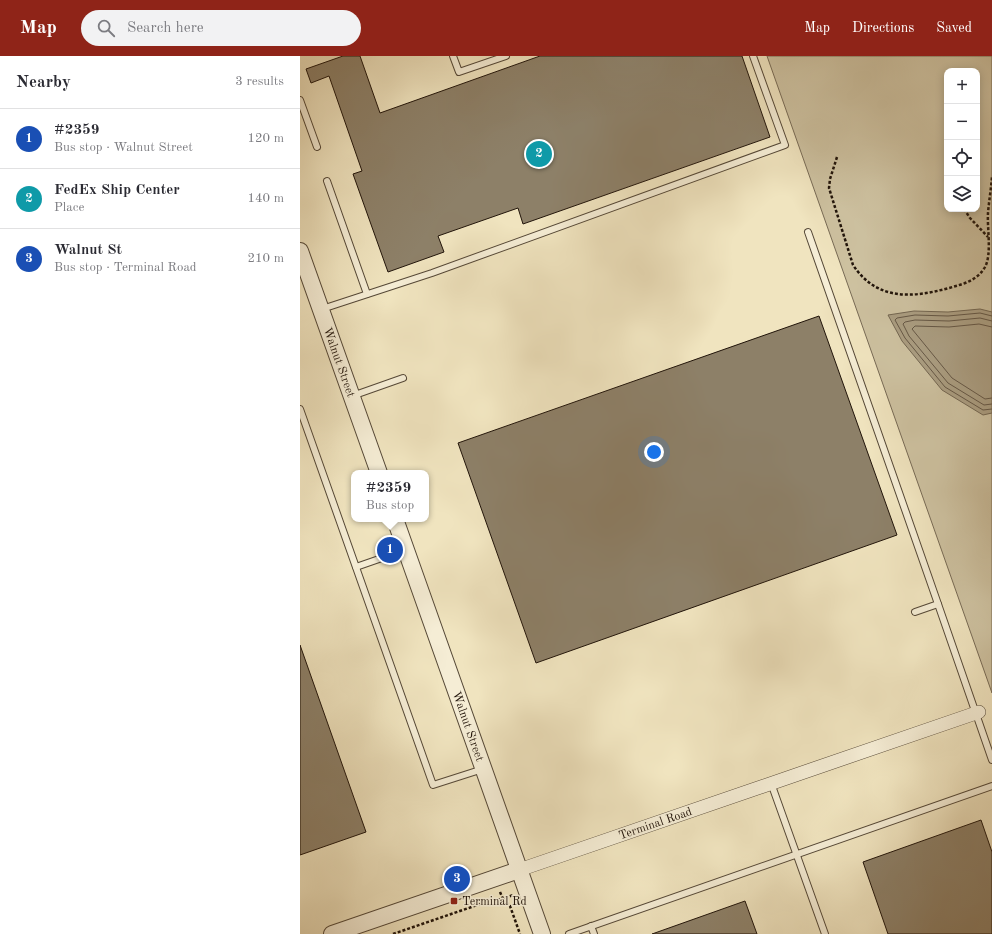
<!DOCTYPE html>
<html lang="en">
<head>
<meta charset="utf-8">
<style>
	:root { --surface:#fff; --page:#f2f2f3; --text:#2b2b33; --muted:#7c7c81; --line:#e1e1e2; --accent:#8f2418 }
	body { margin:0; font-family:"Old Standard TT",serif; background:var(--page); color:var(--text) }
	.controls { position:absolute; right:12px; top:12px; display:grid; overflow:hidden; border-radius:8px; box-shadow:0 2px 10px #0003 }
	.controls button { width:36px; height:36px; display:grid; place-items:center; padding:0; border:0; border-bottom:1px solid var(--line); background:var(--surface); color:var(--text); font:20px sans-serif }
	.you { position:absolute; left:354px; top:396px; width:14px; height:14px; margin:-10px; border:3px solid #fff; border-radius:50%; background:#1a73e8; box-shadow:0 0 0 6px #1a73e833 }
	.badge { display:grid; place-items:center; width:26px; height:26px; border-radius:50%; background:var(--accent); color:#fff; font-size:13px; font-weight:700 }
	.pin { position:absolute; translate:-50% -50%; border:2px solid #fff; box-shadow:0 1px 4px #0006 }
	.popup { position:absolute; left:51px; top:414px; width:78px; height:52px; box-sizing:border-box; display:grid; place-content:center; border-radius:8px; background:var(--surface); filter:drop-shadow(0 1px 3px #0005); font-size:13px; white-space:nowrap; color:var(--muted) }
	.popup b { font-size:15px; color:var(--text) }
	.popup::after { content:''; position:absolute; left:50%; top:100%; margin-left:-8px; border:8px solid transparent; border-top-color:var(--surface) }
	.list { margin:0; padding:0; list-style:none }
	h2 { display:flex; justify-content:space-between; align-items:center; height:52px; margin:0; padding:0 16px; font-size:17px }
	h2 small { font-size:13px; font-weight:400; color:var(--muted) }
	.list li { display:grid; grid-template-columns:26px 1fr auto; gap:12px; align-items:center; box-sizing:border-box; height:60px; padding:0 16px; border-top:1px solid var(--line) }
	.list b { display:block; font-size:15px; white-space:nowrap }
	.list p { margin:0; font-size:13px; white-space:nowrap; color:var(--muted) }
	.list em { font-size:13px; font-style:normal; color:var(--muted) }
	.icon { flex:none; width:22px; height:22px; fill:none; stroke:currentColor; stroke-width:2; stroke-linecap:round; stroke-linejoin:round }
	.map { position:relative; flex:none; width:692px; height:878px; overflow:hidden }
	header { display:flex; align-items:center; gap:24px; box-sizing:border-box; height:56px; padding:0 20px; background:var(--accent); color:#fff }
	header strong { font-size:19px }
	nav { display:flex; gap:22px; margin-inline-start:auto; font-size:14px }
	.search { width:280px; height:36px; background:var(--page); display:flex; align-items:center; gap:10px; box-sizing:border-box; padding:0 14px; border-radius:22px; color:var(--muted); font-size:15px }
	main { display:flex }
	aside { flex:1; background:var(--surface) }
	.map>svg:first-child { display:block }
	.green { fill:#cdc1a0; stroke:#776a55; fill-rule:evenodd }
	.water { fill:#aa9d81; stroke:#736651 }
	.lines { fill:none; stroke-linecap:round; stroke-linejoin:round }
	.shore { stroke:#665846; stroke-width:1 }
	.building { fill:#8d8068; stroke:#21140a }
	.service-casing { stroke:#554837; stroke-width:8 }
	.minor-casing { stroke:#554837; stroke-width:14 }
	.tertiary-casing { stroke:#554837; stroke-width:18 }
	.path { stroke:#21140a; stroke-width:2.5; stroke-dasharray:3 2; stroke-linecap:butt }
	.service { stroke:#f5edd5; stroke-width:6 }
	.minor { stroke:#f5edd5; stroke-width:13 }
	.tertiary { stroke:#f5edd5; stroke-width:16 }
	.poi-dot { fill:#8f2418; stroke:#f5edd5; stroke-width:1.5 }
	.labels { text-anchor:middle; stroke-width:3; stroke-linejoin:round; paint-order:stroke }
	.street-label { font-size:12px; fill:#21140a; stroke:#f5edd5 }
	.poi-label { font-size:12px; fill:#21140a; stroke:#f5edd5; text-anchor:start }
</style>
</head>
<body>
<header>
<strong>Map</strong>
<div class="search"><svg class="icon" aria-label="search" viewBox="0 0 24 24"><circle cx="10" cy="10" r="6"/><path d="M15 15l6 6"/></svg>Search here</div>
<nav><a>Map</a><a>Directions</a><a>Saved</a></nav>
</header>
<main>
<aside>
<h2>Nearby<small>3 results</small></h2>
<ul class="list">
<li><span class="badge" style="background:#1a4fb4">1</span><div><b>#2359</b><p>Bus stop · Walnut Street</p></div><em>120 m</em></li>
<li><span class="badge" style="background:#0f9aa8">2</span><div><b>FedEx Ship Center</b><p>Place</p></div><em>140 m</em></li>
<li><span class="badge" style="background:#1a4fb4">3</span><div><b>Walnut St</b><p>Bus stop · Terminal Road</p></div><em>210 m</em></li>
</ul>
</aside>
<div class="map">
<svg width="692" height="878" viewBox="0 0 692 878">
	<rect width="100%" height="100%" fill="#f0e4bf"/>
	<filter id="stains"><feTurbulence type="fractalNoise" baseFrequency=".005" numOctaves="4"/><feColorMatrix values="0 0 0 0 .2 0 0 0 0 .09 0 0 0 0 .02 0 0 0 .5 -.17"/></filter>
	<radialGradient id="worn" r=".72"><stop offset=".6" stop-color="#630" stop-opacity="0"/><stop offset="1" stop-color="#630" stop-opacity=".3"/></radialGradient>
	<path class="green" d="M467 0H692V637ZM647 15H677V153H647Z"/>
	<polygon class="water" points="680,253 692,256 692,357 683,359 642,334 602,285 588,259 614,255 648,256"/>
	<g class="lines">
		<g class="shore">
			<polyline points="692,260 680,257 648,260 615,259 597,262 595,264 605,282 645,331 683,354 692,353"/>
			<polyline points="692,265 680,262 649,265 615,264 605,266 603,268 609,280 648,327 684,349 692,348"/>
			<polyline points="692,271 679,268 649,271 615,270 612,273 652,322 685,343 692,342"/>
		</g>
	</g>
	<g class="building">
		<polygon points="43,0 60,0 80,57 240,0 442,0 470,81 223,168 218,152 138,180 144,196 88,216 53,118 62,115 29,20 11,27 6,13"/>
		<polygon points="519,260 597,479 236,607 158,387"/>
		<polygon points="0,589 66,776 0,799"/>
		<polygon points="681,764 692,796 692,878 588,878 563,806"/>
		<polygon points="445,845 457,878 352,878"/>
	</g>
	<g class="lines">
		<g class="service-casing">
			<g id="service">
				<polyline points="153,0 159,16 206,0"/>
				<polyline points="0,44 17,91"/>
				<polyline points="27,125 67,238"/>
				<polyline points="508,176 638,548 615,556"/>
				<polyline points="22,253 132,217 485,89 453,0"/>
				<polyline points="52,340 103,322"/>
				<polyline points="0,353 133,729 183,713"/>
				<polyline points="56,511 105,494"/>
				<polyline points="638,548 692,704"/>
				<polyline points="471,727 525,878"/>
				<polyline points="291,870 294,878"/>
				<polyline points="269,878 692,730"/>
			</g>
		</g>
		<g class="minor-casing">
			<g id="minor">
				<path id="s1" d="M219 814 679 656"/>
			</g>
		</g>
		<g class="tertiary-casing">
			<g id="tertiary">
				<path id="s2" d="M0 195 79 417"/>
				<path id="s3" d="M95 463 242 878"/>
				<polyline points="32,878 219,814"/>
			</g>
		</g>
		<g class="path">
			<path d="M537 101 530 123 529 132 553 209C577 245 612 242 649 232 663 228 677 225 685 211 692 198 687 173 688 157 689 145 691 133 692 121"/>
			<polyline points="664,153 670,162 688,181"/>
			<polyline points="200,836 203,843 213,839"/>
			<polyline points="93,878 192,844 203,843 210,850 220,878"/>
		</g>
		<use href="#service" class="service"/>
		<use href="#minor" class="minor"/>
		<use href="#tertiary" class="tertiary"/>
	</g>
	<rect class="poi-dot" x="150" y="841" width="8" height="8" rx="2"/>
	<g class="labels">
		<g class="street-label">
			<text dy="4" stroke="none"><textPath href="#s2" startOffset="118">Walnut Street</textPath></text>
			<text dy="4" stroke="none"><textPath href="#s3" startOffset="220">Walnut Street</textPath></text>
			<text dy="4" stroke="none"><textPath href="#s1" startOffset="144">Terminal Road</textPath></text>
		</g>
		<g class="poi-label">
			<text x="162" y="849">Terminal Rd</text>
		</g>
	</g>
	<rect width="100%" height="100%" filter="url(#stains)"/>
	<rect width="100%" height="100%" fill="url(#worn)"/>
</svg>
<div class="controls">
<button>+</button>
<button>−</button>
<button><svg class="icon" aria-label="locate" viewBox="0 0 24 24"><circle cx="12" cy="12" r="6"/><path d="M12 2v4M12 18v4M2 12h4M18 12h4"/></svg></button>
<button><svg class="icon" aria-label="layers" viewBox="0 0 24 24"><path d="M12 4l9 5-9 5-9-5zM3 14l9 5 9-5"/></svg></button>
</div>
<div class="you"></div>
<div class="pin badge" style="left:90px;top:494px;background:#1a4fb4">1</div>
<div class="popup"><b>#2359</b>Bus stop</div>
<div class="pin badge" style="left:239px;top:98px;background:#0f9aa8">2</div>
<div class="pin badge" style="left:157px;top:823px;background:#1a4fb4">3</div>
</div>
</main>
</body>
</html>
